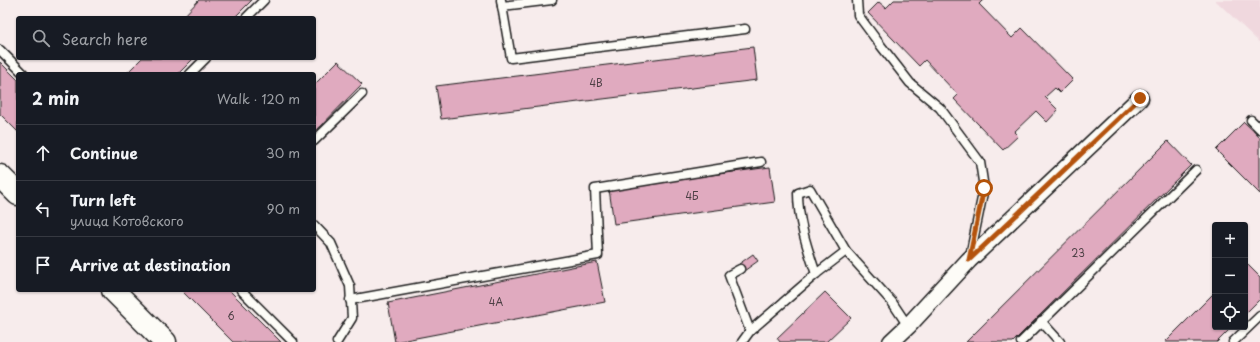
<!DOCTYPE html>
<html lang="en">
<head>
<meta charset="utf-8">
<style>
	:root { --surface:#171b24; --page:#20242c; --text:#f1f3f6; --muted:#9ea1a6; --line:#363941 }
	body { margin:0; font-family:"Playpen Sans",sans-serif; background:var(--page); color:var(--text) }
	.controls { position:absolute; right:12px; bottom:12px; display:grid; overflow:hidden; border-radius:4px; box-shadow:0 1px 3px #0004 }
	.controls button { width:36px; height:36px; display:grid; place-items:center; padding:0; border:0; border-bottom:1px solid var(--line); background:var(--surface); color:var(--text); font:20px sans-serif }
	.stop { position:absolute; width:12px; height:12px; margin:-9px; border:3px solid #b45309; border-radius:50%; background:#fff }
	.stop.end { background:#b45309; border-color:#fff; box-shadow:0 1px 4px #0008 }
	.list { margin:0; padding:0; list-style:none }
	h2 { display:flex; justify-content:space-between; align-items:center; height:52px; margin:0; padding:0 16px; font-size:17px }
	h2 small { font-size:13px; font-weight:400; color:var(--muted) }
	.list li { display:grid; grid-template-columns:26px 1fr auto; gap:12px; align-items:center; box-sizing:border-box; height:56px; padding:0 16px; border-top:1px solid var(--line) }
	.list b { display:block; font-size:15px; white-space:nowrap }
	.list p { margin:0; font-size:13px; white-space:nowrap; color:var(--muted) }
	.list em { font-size:13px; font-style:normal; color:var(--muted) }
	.icon { flex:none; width:22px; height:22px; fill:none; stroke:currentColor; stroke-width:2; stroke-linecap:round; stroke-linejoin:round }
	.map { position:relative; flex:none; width:1260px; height:342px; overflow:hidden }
	.search { position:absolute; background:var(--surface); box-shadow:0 1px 3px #0004; left:16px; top:16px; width:300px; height:44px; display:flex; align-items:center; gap:10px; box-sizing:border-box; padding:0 14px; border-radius:4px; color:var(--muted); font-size:15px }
	.panel { position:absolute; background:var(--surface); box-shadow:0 1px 3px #0004; left:16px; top:72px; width:300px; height:220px; border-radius:4px }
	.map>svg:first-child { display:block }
	.built { fill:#f0d8de }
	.building { fill:#e0aabf; stroke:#1c1c1c }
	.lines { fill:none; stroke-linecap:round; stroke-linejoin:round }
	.lane-casing { stroke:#1c1c1c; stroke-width:11 }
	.street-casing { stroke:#1c1c1c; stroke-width:19 }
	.secondary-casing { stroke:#1c1c1c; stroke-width:25 }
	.lane { stroke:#fdfcf7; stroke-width:8 }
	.street { stroke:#fdfcf7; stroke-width:16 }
	.secondary { stroke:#fdfcf7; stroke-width:22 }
	.route { stroke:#b45309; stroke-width:5 }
	.labels { text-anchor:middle; stroke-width:3; stroke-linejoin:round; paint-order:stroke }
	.number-label { font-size:10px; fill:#4d4045 }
</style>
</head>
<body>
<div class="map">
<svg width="1260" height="342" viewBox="0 0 1260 342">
	<rect width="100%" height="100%" fill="#f7ecec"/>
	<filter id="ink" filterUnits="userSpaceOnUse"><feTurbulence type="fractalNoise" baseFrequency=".025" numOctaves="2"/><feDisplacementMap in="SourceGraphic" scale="8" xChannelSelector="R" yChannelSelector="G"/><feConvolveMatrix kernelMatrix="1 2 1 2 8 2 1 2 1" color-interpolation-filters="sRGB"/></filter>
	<g filter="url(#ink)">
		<polygon class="built" points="1215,0 1260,0 1260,43"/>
		<g class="building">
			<polygon points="199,0 252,0 234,18 182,18"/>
			<polygon points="894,0 983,0 979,4 1012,38 1022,28 1073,80 1060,93 1055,88 1045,97 1058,110 1047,122 1036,111 1014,132 1018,136 1003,150 954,99 958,95 925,60 919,66 868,13 879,2 886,8"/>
			<polygon points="753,47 757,80 441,119 436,86"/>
			<polygon points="142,58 194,58 178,74 126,74"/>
			<polygon points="338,61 362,84 314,133 314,85"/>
			<polygon points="0,62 18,80 18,132 0,114"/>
			<polygon points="1244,122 1260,137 1260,194 1216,150"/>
			<polygon points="1168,141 1191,165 1013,342 966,342"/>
			<polygon points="770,167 775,202 614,224 609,189"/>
			<polygon points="753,254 758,261 744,271 739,264"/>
			<polygon points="597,262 605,302 395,342 388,303"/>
			<polygon points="1245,262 1260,277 1260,299 1245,314"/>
			<polygon points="181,290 229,290 281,342 233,342"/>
			<polygon points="825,292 851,318 826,342 780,342 777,338"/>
			<polygon points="1215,292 1215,327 1232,327 1217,342 1165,342"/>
		</g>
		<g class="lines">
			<g class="lane-casing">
				<g id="lane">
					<polyline points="501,0 502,6 552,0"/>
					<polyline points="857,0 858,15 878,42 910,83 940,108 980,162 984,188 970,256"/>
					<polyline points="502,6 511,58 745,29"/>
					<polyline points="246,18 264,0"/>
					<polyline points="0,50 24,74"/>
					<polyline points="190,74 206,58"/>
					<polyline points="1251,120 1260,129"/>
					<polyline points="314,141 362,94"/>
					<polyline points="314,225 331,243 350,286 352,318 337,342"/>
					<polyline points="740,269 729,275 750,331 742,342"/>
					<path d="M816 274C807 247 798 221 798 193L810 189 846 251 892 302 908 326"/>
					<polyline points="241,290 293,342"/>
					<polyline points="350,300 598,255 595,189 761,162"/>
					<polyline points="1041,321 1060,342"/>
					<polyline points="750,331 816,274 846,251"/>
					<polyline points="1021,342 1196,170"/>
					<polyline points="1233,342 1260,316"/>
				</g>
			</g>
			<g class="street-casing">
				<polyline id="street" points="891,342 908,326 969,260 1140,98"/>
			</g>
			<g class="secondary-casing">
				<g id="secondary">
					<polyline points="0,176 18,194"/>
					<polyline points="113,290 165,342"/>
				</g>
			</g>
			<use href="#lane" class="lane"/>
			<use href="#street" class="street"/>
			<use href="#secondary" class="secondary"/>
		</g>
	</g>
	<g class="lines" filter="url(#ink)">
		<polyline class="route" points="984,188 969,260 1140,98"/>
	</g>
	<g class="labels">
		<g class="number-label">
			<text x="596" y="87">4В</text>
			<text x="692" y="200">4Б</text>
			<text x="1078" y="257">23</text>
			<text x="496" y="306">4А</text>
			<text x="231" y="320">6</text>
		</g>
	</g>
</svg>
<div class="controls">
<button>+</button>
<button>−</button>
<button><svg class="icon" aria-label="locate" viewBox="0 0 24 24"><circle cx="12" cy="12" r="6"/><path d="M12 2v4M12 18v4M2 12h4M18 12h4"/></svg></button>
</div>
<div class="stop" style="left:984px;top:188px"></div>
<div class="stop end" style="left:1140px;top:98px"></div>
<div class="search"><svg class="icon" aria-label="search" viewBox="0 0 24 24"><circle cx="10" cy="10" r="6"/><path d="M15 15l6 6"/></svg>Search here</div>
<section class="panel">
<h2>2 min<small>Walk · 120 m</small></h2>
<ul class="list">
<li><svg class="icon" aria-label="ahead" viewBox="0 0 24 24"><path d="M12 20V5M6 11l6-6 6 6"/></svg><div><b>Continue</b></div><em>30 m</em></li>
<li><svg class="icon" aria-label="left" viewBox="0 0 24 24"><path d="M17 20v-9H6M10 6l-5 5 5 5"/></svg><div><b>Turn left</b><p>улица Котовского</p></div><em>90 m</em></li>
<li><svg class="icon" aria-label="arrive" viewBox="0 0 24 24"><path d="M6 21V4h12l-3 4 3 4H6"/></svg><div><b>Arrive at destination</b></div></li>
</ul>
</section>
</div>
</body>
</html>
